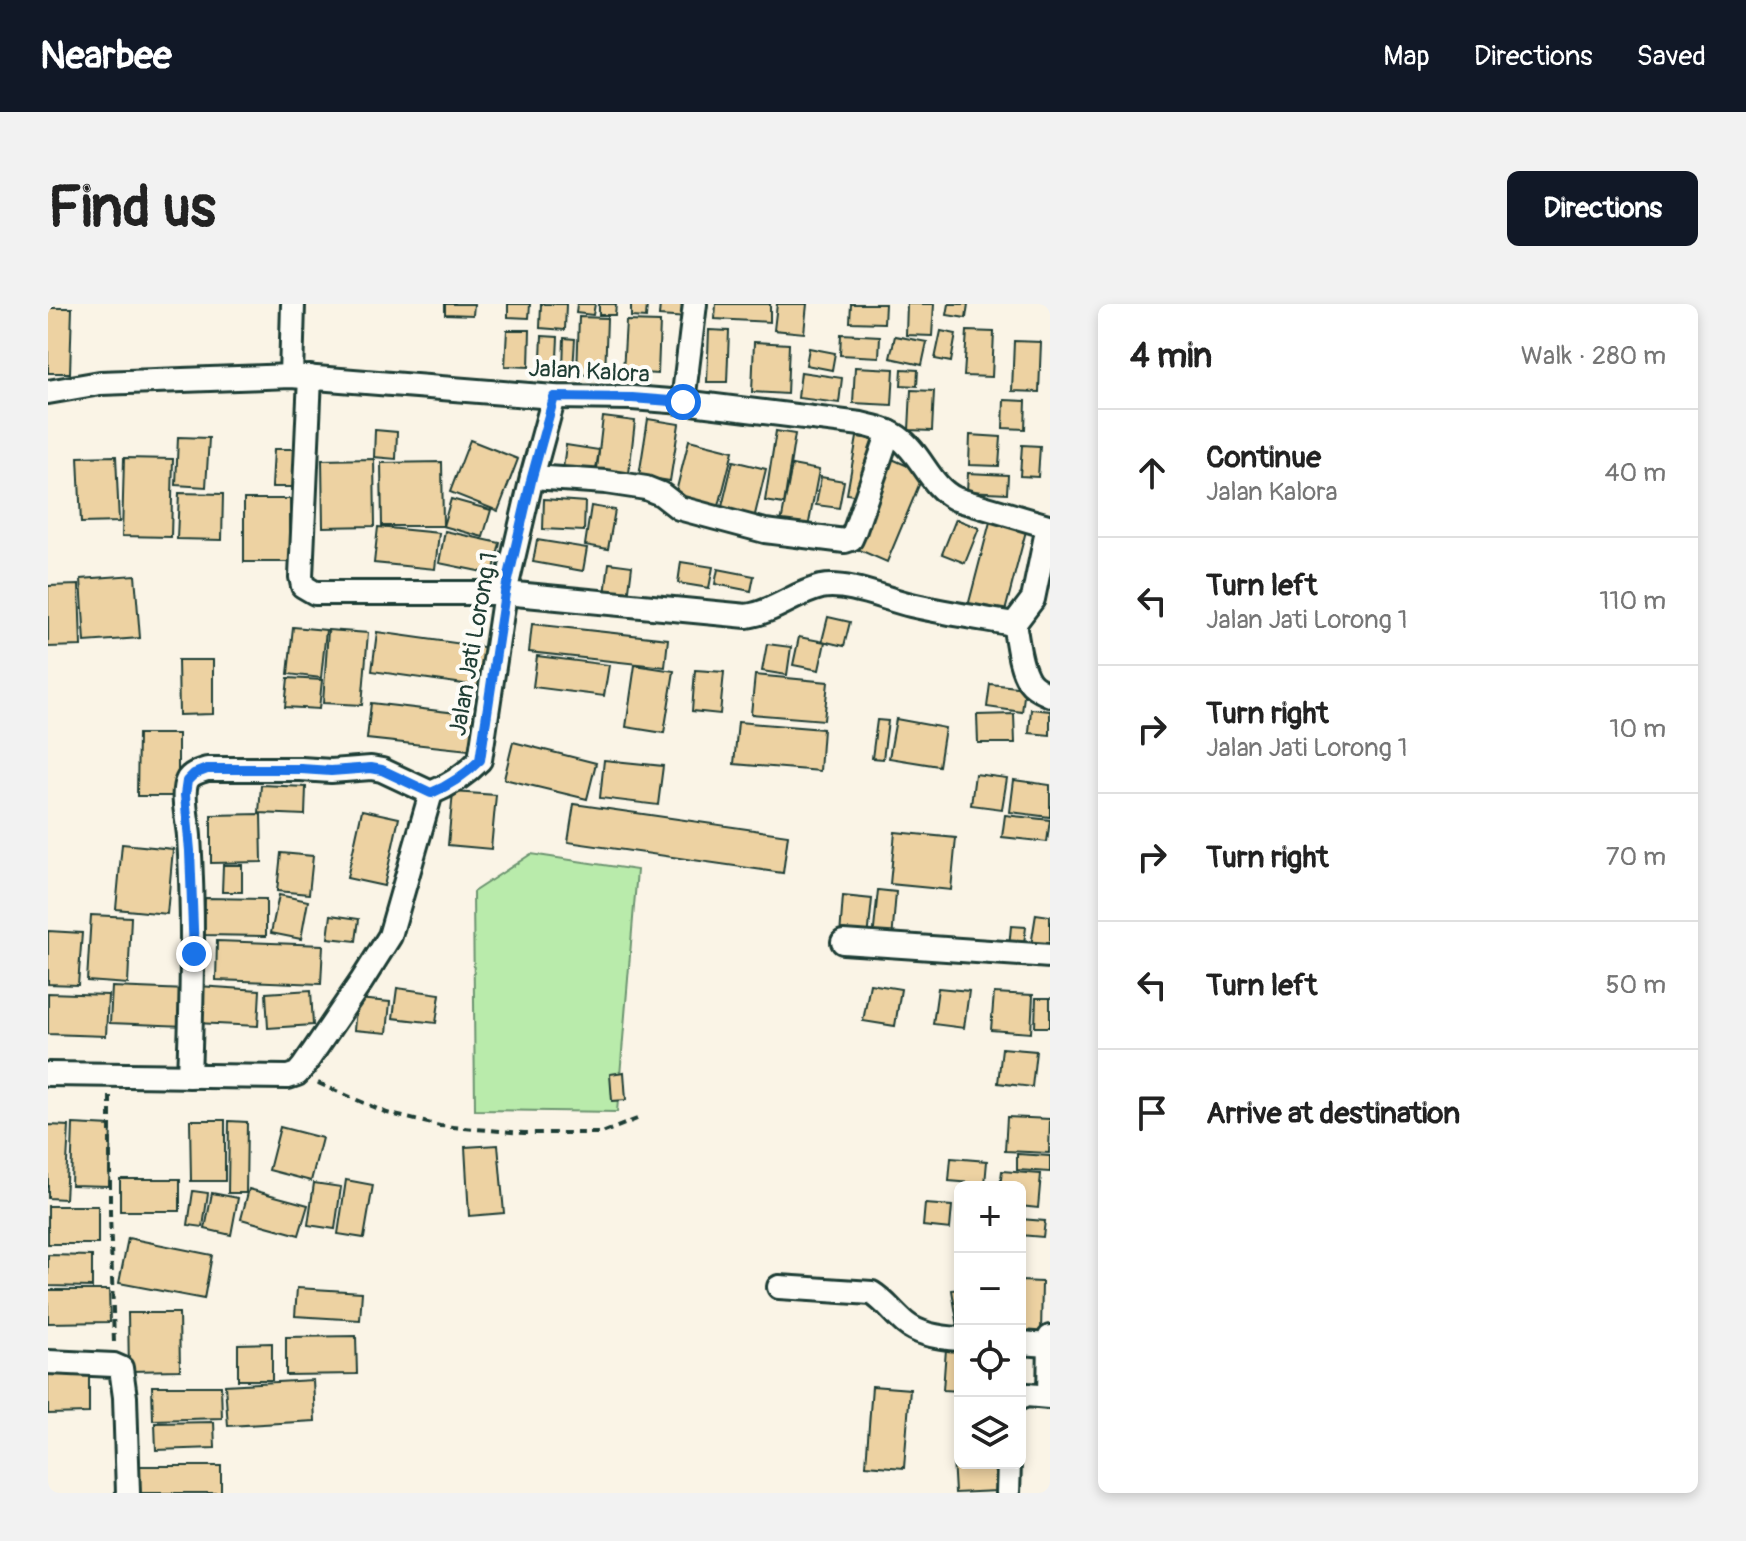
<!DOCTYPE html>
<html lang="en">
<head>
<meta charset="utf-8">
<style>
	:root { --surface:#fff; --page:#f2f2f2; --text:#222; --muted:#767676; --line:#e0e0e0; --accent:#111827 }
	body { margin:0; font-family:Pangolin,sans-serif; background:var(--page); color:var(--text) }
	.controls { position:absolute; right:24px; bottom:24px; display:grid; overflow:hidden; border-radius:12px; box-shadow:0 4px 12px #0003 }
	.controls button { width:72px; height:72px; display:grid; place-items:center; padding:0; border:0; border-bottom:2px solid var(--line); background:var(--surface); color:var(--text); font:40px sans-serif }
	.stop { position:absolute; width:24px; height:24px; margin:-18px; border:6px solid #1a73e8; border-radius:50%; background:#fff }
	.stop.end { background:#1a73e8; border-color:#fff; box-shadow:0 2px 8px #0008 }
	.list { margin:0; padding:0; list-style:none }
	h2 { display:flex; justify-content:space-between; align-items:center; height:104px; margin:0; padding:0 32px; font-size:34px }
	h2 small { font-size:26px; font-weight:400; color:var(--muted) }
	.list li { display:grid; grid-template-columns:52px 1fr auto; gap:24px; align-items:center; box-sizing:border-box; height:128px; padding:0 32px; border-top:2px solid var(--line) }
	.list b { display:block; font-size:30px; white-space:nowrap }
	.list p { margin:0; font-size:26px; white-space:nowrap; color:var(--muted) }
	.list em { font-size:26px; font-style:normal; color:var(--muted) }
	.icon { flex:none; width:44px; height:44px; fill:none; stroke:currentColor; stroke-width:2; stroke-linecap:round; stroke-linejoin:round }
	.map { position:relative; flex:none; width:1002px; height:1189px; overflow:hidden; border-radius:12px }
	header { display:flex; align-items:center; gap:48px; box-sizing:border-box; height:112px; padding:0 40px; background:var(--accent); color:#fff }
	header strong { font-size:38px }
	nav { display:flex; gap:44px; margin-inline-start:auto; font-size:28px }
	.intro { display:flex; align-items:center; justify-content:space-between; box-sizing:border-box; height:192px; padding:0 48px }
	h1 { margin:0; font-size:56px }
	.button { padding:20px 36px; border-radius:12px; background:var(--accent); color:#fff; font-size:28px; font-weight:700 }
	main { display:flex; gap:48px; padding:0 48px }
	aside { flex:1; background:var(--surface); border-radius:12px; box-shadow:0 4px 12px #0003 }
	.map>svg:first-child { display:block }
	.green { fill:#b9ebab; stroke:#6c9470; stroke-width:2 }
	.building { fill:#edd2a2; stroke:#1f3d34; stroke-width:2 }
	.lines { fill:none; stroke-linecap:round; stroke-linejoin:round }
	.minor-casing { stroke:#1f3d34; stroke-width:28 }
	.path { stroke:#1f3d34; stroke-width:4; stroke-dasharray:8 6; stroke-linecap:butt }
	.minor { stroke:#fdfcf7; stroke-width:22 }
	.route { stroke:#1a73e8; stroke-width:10 }
	.labels { text-anchor:middle; stroke-width:8; stroke-linejoin:round; paint-order:stroke }
	.street-label { font-size:24px; fill:#1f3d34; stroke:#fdfcf7 }
</style>
</head>
<body>
<header>
<strong>Nearbee</strong>
<nav><a>Map</a><a>Directions</a><a>Saved</a></nav>
</header>
<div class="intro"><h1>Find us</h1><a class="button">Directions</a></div>
<main>
<div class="map">
<svg width="1002" height="1189" viewBox="0 0 1002 1189">
	<rect width="100%" height="100%" fill="#faf4e6"/>
	<filter id="ink" filterUnits="userSpaceOnUse"><feTurbulence type="fractalNoise" baseFrequency=".0125" numOctaves="2"/><feDisplacementMap in="SourceGraphic" scale="16" xChannelSelector="R" yChannelSelector="G"/><feConvolveMatrix kernelMatrix="1 2 1 2 8 2 1 2 1" color-interpolation-filters="sRGB"/></filter>
	<g filter="url(#ink)">
		<polygon class="green" points="483,550 589,566 569,808 427,806 425,588"/>
		<g class="building">
			<polygon points="397,0 426,0 425,11 397,10"/>
			<polygon points="460,0 482,0 481,14 460,13"/>
			<polygon points="493,0 518,0 517,26 492,24"/>
			<polygon points="529,0 547,0 545,11 528,9"/>
			<polygon points="551,0 568,0 567,11 551,11"/>
			<polygon points="583,0 599,0 598,14 583,13"/>
			<polygon points="612,0 640,0 640,14 611,12"/>
			<polygon points="668,0 722,0 722,18 667,15"/>
			<polygon points="729,0 759,0 756,29 726,26"/>
			<polygon points="803,0 837,0 836,19 802,18"/>
			<polygon points="859,0 886,0 884,32 858,31"/>
			<polygon points="901,0 920,0 918,14 899,11"/>
			<polygon points="0,4 24,4 22,69 0,69"/>
			<polygon points="531,13 559,14 557,72 529,70"/>
			<polygon points="578,17 612,18 610,70 575,68"/>
			<polygon points="459,26 482,26 481,63 457,62"/>
			<polygon points="661,26 681,27 679,78 659,78"/>
			<polygon points="893,27 908,30 903,58 887,55"/>
			<polygon points="919,27 946,28 944,73 916,72"/>
			<polygon points="793,30 832,32 831,53 792,51"/>
			<polygon points="494,32 510,33 508,74 492,73"/>
			<polygon points="847,32 879,38 874,61 842,54"/>
			<polygon points="516,34 527,35 525,66 515,66"/>
			<polygon points="966,37 993,38 991,88 964,87"/>
			<polygon points="706,38 741,40 739,90 704,88"/>
			<polygon points="761,44 787,49 784,66 758,61"/>
			<polygon points="807,63 846,65 844,101 805,99"/>
			<polygon points="854,65 870,66 869,82 853,81"/>
			<polygon points="753,68 794,74 791,99 750,94"/>
			<polygon points="863,86 886,87 884,127 861,126"/>
			<polygon points="956,96 978,97 977,125 955,124"/>
			<polygon points="555,113 587,117 580,178 548,174"/>
			<polygon points="600,115 631,120 622,177 591,172"/>
			<polygon points="327,126 349,128 348,155 326,153"/>
			<polygon points="728,127 747,130 736,200 717,197"/>
			<polygon points="922,131 953,133 951,162 921,161"/>
			<polygon points="130,133 161,134 158,183 128,181"/>
			<polygon points="809,133 826,135 816,193 799,190"/>
			<polygon points="422,136 470,155 450,207 402,188"/>
			<polygon points="641,136 685,147 669,210 625,200"/>
			<polygon points="518,141 551,146 546,178 514,173"/>
			<polygon points="974,141 992,142 990,173 972,172"/>
			<polygon points="226,145 248,145 247,183 224,183"/>
			<polygon points="68,152 71,218 33,219 30,153"/>
			<polygon points="76,154 125,155 123,233 74,232"/>
			<polygon points="326,155 327,222 275,223 274,156"/>
			<polygon points="844,155 876,169 839,258 807,244"/>
			<polygon points="685,157 718,165 705,219 672,211"/>
			<polygon points="394,158 395,222 334,222 333,159"/>
			<polygon points="744,161 771,166 760,224 733,219"/>
			<polygon points="920,169 960,171 959,189 919,187"/>
			<polygon points="773,173 796,177 791,204 768,201"/>
			<polygon points="131,189 175,190 174,236 129,235"/>
			<rect x="196" y="195" width="46" height="63"/>
			<polygon points="403,195 443,206 435,233 395,222"/>
			<polygon points="496,195 537,198 536,227 495,225"/>
			<polygon points="543,202 567,206 560,245 537,241"/>
			<polygon points="943,214 979,223 955,315 919,306"/>
			<polygon points="908,215 931,224 917,259 894,250"/>
			<polygon points="330,223 391,229 387,265 326,259"/>
			<polygon points="397,227 452,239 445,270 391,259"/>
			<polygon points="489,236 539,244 535,267 485,258"/>
			<polygon points="633,258 665,263 661,284 630,279"/>
			<polygon points="561,259 584,262 580,294 557,291"/>
			<polygon points="670,265 706,272 703,287 667,280"/>
			<polygon points="87,271 92,334 37,338 33,275"/>
			<polygon points="31,281 33,342 0,343 0,282"/>
			<polygon points="780,313 802,318 796,342 774,337"/>
			<polygon points="484,320 620,335 617,363 481,348"/>
			<polygon points="245,323 278,326 273,374 240,370"/>
			<polygon points="280,326 320,329 314,401 275,399"/>
			<polygon points="329,328 443,344 437,383 324,367"/>
			<polygon points="751,333 777,338 771,366 745,361"/>
			<polygon points="719,340 743,343 739,371 714,367"/>
			<polygon points="489,352 561,361 556,392 485,383"/>
			<polygon points="130,356 165,356 165,410 131,411"/>
			<polygon points="587,361 626,367 616,429 578,423"/>
			<polygon points="647,366 676,368 672,410 644,407"/>
			<polygon points="707,371 780,378 776,416 703,410"/>
			<polygon points="240,374 274,376 271,405 237,403"/>
			<polygon points="942,380 977,384 974,408 939,403"/>
			<polygon points="323,399 434,412 430,447 319,435"/>
			<polygon points="983,405 1002,407 1002,431 981,429"/>
			<polygon points="966,410 967,439 930,439 929,411"/>
			<polygon points="848,415 897,424 891,462 841,454"/>
			<polygon points="829,416 840,417 835,455 824,454"/>
			<polygon points="690,418 775,425 772,467 686,460"/>
			<polygon points="90,430 130,430 130,492 89,492"/>
			<polygon points="465,438 548,459 539,495 456,475"/>
			<polygon points="556,456 615,462 610,501 552,494"/>
			<polygon points="927,470 959,474 954,505 923,501"/>
			<polygon points="966,476 1002,481 1002,513 962,508"/>
			<polygon points="213,481 258,483 257,511 211,509"/>
			<polygon points="405,488 448,491 443,545 400,541"/>
			<polygon points="526,500 740,531 735,569 520,538"/>
			<polygon points="314,506 351,514 336,582 299,574"/>
			<polygon points="213,510 214,558 163,559 163,511"/>
			<polygon points="957,511 1002,516 999,538 954,533"/>
			<polygon points="847,528 908,534 903,586 842,580"/>
			<polygon points="74,540 125,545 119,610 68,605"/>
			<polygon points="233,549 265,552 261,590 229,587"/>
			<polygon points="175,561 194,561 194,588 174,588"/>
			<polygon points="830,586 848,588 844,637 825,635"/>
			<polygon points="231,591 260,597 253,635 223,629"/>
			<polygon points="795,592 824,595 820,635 792,632"/>
			<polygon points="157,594 218,595 218,632 156,631"/>
			<polygon points="988,610 1002,612 1002,657 981,654"/>
			<polygon points="43,611 83,613 80,680 39,677"/>
			<polygon points="283,611 311,615 308,637 280,634"/>
			<polygon points="963,622 978,623 974,656 960,655"/>
			<polygon points="0,627 34,629 30,681 0,680"/>
			<polygon points="169,637 275,641 273,680 168,676"/>
			<polygon points="822,680 853,685 847,722 815,717"/>
			<polygon points="150,682 212,686 210,722 148,719"/>
			<polygon points="64,683 140,686 138,722 62,719"/>
			<polygon points="349,684 392,690 388,719 345,714"/>
			<polygon points="890,684 921,687 916,724 885,720"/>
			<polygon points="263,686 265,721 220,724 218,689"/>
			<polygon points="0,689 60,691 58,732 0,730"/>
			<polygon points="946,689 985,691 983,729 943,726"/>
			<polygon points="988,694 1002,694 1002,723 987,723"/>
			<polygon points="309,695 342,698 339,729 306,726"/>
			<polygon points="954,744 988,747 984,783 950,779"/>
			<polygon points="576,768 578,796 564,797 562,770"/>
			<polygon points="959,813 1002,815 1001,849 957,847"/>
			<polygon points="142,816 177,816 177,877 143,877"/>
			<polygon points="181,817 199,818 198,889 180,889"/>
			<polygon points="25,820 63,822 61,882 23,881"/>
			<polygon points="0,821 21,822 17,895 0,894"/>
			<polygon points="232,823 274,834 263,877 221,866"/>
			<polygon points="450,841 456,909 421,912 417,843"/>
			<polygon points="969,850 1002,852 1002,868 969,866"/>
			<polygon points="903,854 939,857 937,880 901,877"/>
			<polygon points="954,867 993,870 990,904 972,902 972,883 952,883"/>
			<rect x="72" y="875" width="60" height="32"/>
			<polygon points="298,876 325,881 316,934 290,930"/>
			<polygon points="266,879 293,883 287,925 260,921"/>
			<polygon points="201,885 260,901 251,931 193,915"/>
			<polygon points="145,887 160,889 155,923 140,921"/>
			<polygon points="164,889 190,894 183,931 157,925"/>
			<polygon points="877,900 904,902 902,925 875,922"/>
			<rect x="0" y="902" width="50" height="38"/>
			<polygon points="972,915 997,917 995,933 972,931"/>
			<polygon points="80,934 164,951 156,995 71,979"/>
			<polygon points="0,951 44,952 44,983 0,982"/>
			<polygon points="972,977 994,978 993,1030 972,1029"/>
			<polygon points="249,984 314,988 312,1016 247,1012"/>
			<polygon points="912,985 912,1029 911,1029 904,986"/>
			<polygon points="0,986 61,986 62,1018 0,1019"/>
			<polygon points="80,1009 131,1009 132,1066 81,1067"/>
			<polygon points="308,1032 309,1070 238,1071 238,1033"/>
			<polygon points="224,1039 224,1076 190,1076 190,1040"/>
			<polygon points="898,1045 912,1046 912,1087 895,1086"/>
			<polygon points="41,1067 41,1109 0,1110 0,1068"/>
			<polygon points="265,1076 267,1117 180,1122 177,1081"/>
			<polygon points="104,1082 173,1082 174,1114 105,1116"/>
			<polygon points="824,1082 862,1085 856,1164 818,1161"/>
			<polygon points="166,1118 167,1144 108,1146 107,1119"/>
			<polygon points="905,1154 912,1154 912,1159 948,1159 949,1187 907,1189"/>
			<rect x="87" y="1162" width="86" height="27"/>
		</g>
		<g class="lines">
			<g class="minor-casing">
				<g id="minor">
					<polyline points="243,72 245,0"/>
					<path d="M262 73 253 273 255 282 267 289H457L699 312C726 308 747 289 773 283 800 278 837 295 863 301 897 309 932 314 966 320"/>
					<path d="M0 88 52 79 243 72 506 93 584 94 635 98 813 120C826 123 840 126 850 133 874 150 881 182 908 195L1000 222 985 295 966 320C970 338 971 362 981 377 985 383 995 388 1002 391"/>
					<polyline points="635,98 647,0"/>
					<polyline points="484,173 558,178 598,184 613,190 631,204 717,227 797,237 803,235 807,226 841,128"/>
					<polyline points="795,638 1002,652"/>
					<path d="M0 770 240 773 249 770 255 763 313 678 342 632 383 489C403 481 417 471 432 456L457 289 484 173 506 93"/>
					<path d="M141 772C144 692 146 613 141 532 140 518 133 490 139 477 142 470 152 467 159 465H253L283 467 323 464 334 466 383 489"/>
					<path d="M731 983 824 989C837 997 845 1009 857 1019 871 1031 894 1034 912 1035"/>
					<polyline points="972,1039 1001,1041"/>
					<polyline points="0,1058 66,1061 73,1064 77,1093 80,1189"/>
					<polyline points="972,1094 979,1091 1001,1093 1002,1033"/>
					<polyline points="960,1189 961,1159"/>
				</g>
			</g>
			<g class="path">
				<polyline points="270,779 339,809 392,822 476,829 554,829 589,815"/>
				<polyline points="62,792 62,908 66,1039"/>
			</g>
			<use href="#minor" class="minor"/>
		</g>
	</g>
	<g class="lines" filter="url(#ink)">
		<path class="route" d="M146 650 142 547 137 491 139 477 146 470 159 465H253L283 467 323 464 334 466 383 489C403 481 417 471 432 456L457 289 484 173 506 93 584 94 635 98"/>
	</g>
	<g class="labels">
		<g class="street-label">
			<text transform="translate(541 67) rotate(3)" y="8">Jalan Kalora</text>
			<text transform="translate(425 340) rotate(-80)" y="8">Jalan Jati Lorong 1</text>
		</g>
	</g>
</svg>
<div class="controls">
<button>+</button>
<button>−</button>
<button><svg class="icon" aria-label="locate" viewBox="0 0 24 24"><circle cx="12" cy="12" r="6"/><path d="M12 2v4M12 18v4M2 12h4M18 12h4"/></svg></button>
<button><svg class="icon" aria-label="layers" viewBox="0 0 24 24"><path d="M12 4l9 5-9 5-9-5zM3 14l9 5 9-5"/></svg></button>
</div>
<div class="stop" style="left:635px;top:98px"></div>
<div class="stop end" style="left:146px;top:650px"></div>
</div>
<aside>
<h2>4 min<small>Walk · 280 m</small></h2>
<ul class="list">
<li><svg class="icon" aria-label="ahead" viewBox="0 0 24 24"><path d="M12 20V5M6 11l6-6 6 6"/></svg><div><b>Continue</b><p>Jalan Kalora</p></div><em>40 m</em></li>
<li><svg class="icon" aria-label="left" viewBox="0 0 24 24"><path d="M17 20v-9H6M10 6l-5 5 5 5"/></svg><div><b>Turn left</b><p>Jalan Jati Lorong 1</p></div><em>110 m</em></li>
<li><svg class="icon" aria-label="right" viewBox="0 0 24 24"><path d="M7 20v-9h11M14 6l5 5-5 5"/></svg><div><b>Turn right</b><p>Jalan Jati Lorong 1</p></div><em>10 m</em></li>
<li><svg class="icon" aria-label="right" viewBox="0 0 24 24"><path d="M7 20v-9h11M14 6l5 5-5 5"/></svg><div><b>Turn right</b></div><em>70 m</em></li>
<li><svg class="icon" aria-label="left" viewBox="0 0 24 24"><path d="M17 20v-9H6M10 6l-5 5 5 5"/></svg><div><b>Turn left</b></div><em>50 m</em></li>
<li><svg class="icon" aria-label="arrive" viewBox="0 0 24 24"><path d="M6 21V4h12l-3 4 3 4H6"/></svg><div><b>Arrive at destination</b></div></li>
</ul>
</aside>
</main>
</body>
</html>
